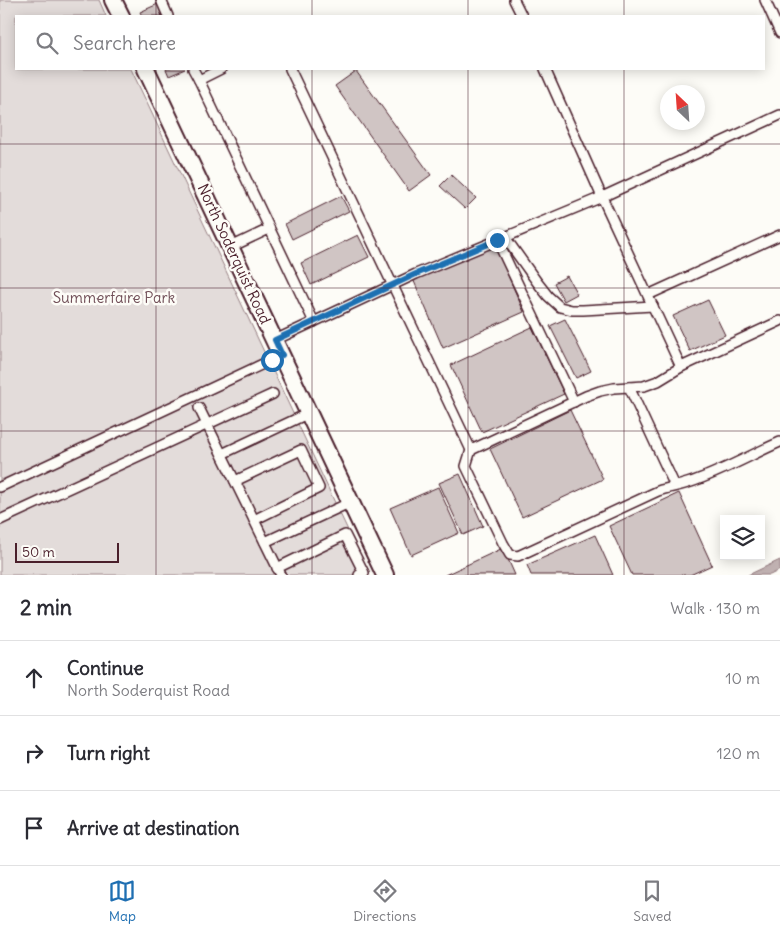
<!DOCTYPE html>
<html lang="en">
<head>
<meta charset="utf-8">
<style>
	:root { --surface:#fff; --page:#f7f7f7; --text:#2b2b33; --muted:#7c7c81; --line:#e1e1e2; --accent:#1f6fb2 }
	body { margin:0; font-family:Delius,sans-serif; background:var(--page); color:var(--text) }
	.controls { position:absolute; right:15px; bottom:15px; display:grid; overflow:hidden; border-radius:0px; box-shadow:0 2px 12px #0003 }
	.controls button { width:45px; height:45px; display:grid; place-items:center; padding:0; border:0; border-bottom:1px solid var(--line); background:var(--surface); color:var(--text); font:25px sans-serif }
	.compass { position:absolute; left:660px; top:85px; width:45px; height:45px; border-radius:50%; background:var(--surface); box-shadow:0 2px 12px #0003; rotate:335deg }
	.scale { position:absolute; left:15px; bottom:12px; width:104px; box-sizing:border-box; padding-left:5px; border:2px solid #4a1f2b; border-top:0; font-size:14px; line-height:18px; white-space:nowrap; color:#4a1f2b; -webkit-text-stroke:4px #fdfcf7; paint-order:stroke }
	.stop { position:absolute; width:15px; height:15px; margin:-11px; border:4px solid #1f6fb2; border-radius:50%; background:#fff }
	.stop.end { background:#1f6fb2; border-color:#fff; box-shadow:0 1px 5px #0008 }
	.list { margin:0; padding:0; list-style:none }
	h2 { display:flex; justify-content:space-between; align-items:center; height:65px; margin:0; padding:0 20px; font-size:21px }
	h2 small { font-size:16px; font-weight:400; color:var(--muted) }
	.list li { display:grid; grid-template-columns:32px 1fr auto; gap:15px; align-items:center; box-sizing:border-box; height:75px; padding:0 20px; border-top:1px solid var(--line) }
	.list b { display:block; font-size:19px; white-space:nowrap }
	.list p { margin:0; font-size:16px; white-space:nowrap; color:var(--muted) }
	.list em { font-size:16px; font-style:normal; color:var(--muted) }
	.icon { flex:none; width:28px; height:28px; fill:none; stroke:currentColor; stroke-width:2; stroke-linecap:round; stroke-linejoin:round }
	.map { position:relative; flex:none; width:780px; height:575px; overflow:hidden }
	.search { position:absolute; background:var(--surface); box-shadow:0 2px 12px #0003; left:15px; right:15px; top:15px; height:55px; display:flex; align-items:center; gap:12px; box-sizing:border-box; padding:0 18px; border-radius:0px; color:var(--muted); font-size:19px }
	.sheet { height:290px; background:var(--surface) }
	nav { display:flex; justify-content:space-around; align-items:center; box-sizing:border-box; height:70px; border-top:1px solid var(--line); background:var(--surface); font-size:14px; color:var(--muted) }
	nav a { display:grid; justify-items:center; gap:2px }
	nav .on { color:var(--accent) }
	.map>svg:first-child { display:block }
	.green { fill:#e3dcda; stroke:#967e82 }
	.water { fill:#c0b1b1; stroke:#91777b }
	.building { fill:#d0c5c4; stroke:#4a1f2b }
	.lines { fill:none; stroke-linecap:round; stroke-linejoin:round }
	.lane-casing { stroke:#4a1f2b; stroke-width:12 }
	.street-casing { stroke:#4a1f2b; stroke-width:20 }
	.lane { stroke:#fdfcf7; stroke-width:9 }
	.street { stroke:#fdfcf7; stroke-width:16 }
	.route { stroke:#1f6fb2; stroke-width:6 }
	.grid { fill:none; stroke:#4a1f2b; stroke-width:1; stroke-opacity:0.55 }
	.labels { text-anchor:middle; stroke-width:5; stroke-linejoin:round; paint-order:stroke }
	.street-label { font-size:15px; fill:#4a1f2b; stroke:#fdfcf7 }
	.park-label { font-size:15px; fill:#704e57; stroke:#fdfcf7 }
</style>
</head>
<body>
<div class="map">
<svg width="780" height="575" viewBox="0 0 780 575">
	<rect width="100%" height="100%" fill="#fdfcf7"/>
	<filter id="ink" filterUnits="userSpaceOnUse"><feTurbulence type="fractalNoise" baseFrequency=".02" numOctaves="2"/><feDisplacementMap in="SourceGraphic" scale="10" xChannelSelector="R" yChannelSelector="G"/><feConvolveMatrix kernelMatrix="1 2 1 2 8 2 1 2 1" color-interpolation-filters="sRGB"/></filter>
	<g filter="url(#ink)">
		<polygon class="green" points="0,0 99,0 106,16 16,16 16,69 131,69 369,575 0,575"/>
		<polygon class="water" points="780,560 780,570 770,575 748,575"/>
		<g class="building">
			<polygon points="158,4 164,16 142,16 140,12"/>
			<polygon points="166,69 185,69 169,76"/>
			<polygon points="356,71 431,175 409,191 335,86"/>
			<polygon points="451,175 476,198 465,209 440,186"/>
			<polygon points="341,196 349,211 292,239 285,224"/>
			<polygon points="358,235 369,257 311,285 301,263"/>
			<polygon points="494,243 524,312 443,348 413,279"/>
			<polygon points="567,276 577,294 564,301 554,283"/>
			<polygon points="708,300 725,335 690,351 673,316"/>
			<polygon points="565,319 591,371 576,378 550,326"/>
			<polygon points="532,327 564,394 482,432 451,365"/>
			<polygon points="570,410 603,479 522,517 490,449"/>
			<polygon points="460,474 483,526 463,535 439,483"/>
			<polygon points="438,487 459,533 411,555 390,508"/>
			<polygon points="679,493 712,565 690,575 632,575 609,526"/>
			<polygon points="595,535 613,575 531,575 527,565"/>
			<polygon points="503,548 515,575 445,575"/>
		</g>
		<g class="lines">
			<g class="lane-casing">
				<g id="lane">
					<polyline points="161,0 168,16"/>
					<polyline points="514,0 522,16"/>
					<polyline points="765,0 780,33"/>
					<polyline points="193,69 199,80"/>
					<polyline points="221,69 199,80 314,322"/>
					<polyline points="290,69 471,450 586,396 600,391 614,388 644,386 658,381 681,367"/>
					<polyline points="545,69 602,197 681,367 780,321"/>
					<polyline points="505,237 537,282 548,296 560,307 572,310 583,310 653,306"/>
					<polyline points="497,240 574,402"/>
					<polyline points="231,247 269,229"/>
					<polyline points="648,295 780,235"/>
					<polyline points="275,340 416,274 602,197 780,115"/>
					<polyline points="629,387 675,486"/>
					<polyline points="199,408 281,575"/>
					<path d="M471 450 466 466 503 543 510 555 518 556 658 491C671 487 685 485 699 479 726 469 753 454 780 442"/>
					<polyline points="222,454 309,413"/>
					<polyline points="235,481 301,450 319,488 254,520"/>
					<polyline points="0,487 282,355"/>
					<polyline points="0,520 273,394"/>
					<polyline points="265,542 351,502"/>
					<polyline points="277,568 345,535 364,573 359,575"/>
				</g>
			</g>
			<g class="street-casing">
				<g id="street">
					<polyline points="113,0 121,16"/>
					<polyline points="146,69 385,575"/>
				</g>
			</g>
			<use href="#lane" class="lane"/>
			<use href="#street" class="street"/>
		</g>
	</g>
	<g class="lines" filter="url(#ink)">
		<polyline class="route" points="272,360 282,355 275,340 416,274 497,240"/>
	</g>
	<path class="grid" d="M156 0V16M312 0V16M468 0V16M624 0V16M156 69V575M312 69V575M468 69V575M624 69V575M0 144H780M0 288H780M0 431H780"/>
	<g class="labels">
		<g class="street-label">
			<text transform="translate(234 254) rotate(65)" y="5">North Soderquist Road</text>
		</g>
		<g class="park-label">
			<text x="114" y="303">Summerfaire Park</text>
		</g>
	</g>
</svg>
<div class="controls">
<button><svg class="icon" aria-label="layers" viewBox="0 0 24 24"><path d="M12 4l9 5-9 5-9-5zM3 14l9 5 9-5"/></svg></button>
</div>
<svg class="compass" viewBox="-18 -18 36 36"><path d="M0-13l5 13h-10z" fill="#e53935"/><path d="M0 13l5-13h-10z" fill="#7c7c81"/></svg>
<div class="scale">50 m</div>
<div class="stop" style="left:272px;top:360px"></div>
<div class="stop end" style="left:497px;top:240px"></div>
<div class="search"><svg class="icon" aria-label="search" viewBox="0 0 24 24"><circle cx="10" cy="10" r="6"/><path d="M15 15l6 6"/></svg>Search here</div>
</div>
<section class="sheet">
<h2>2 min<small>Walk · 130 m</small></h2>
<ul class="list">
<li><svg class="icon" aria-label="ahead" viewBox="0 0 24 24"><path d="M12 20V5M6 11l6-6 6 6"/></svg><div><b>Continue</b><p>North Soderquist Road</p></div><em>10 m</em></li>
<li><svg class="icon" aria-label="right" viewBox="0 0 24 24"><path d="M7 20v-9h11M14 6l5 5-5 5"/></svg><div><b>Turn right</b></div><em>120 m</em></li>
<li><svg class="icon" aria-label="arrive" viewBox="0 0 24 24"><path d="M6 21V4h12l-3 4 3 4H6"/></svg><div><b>Arrive at destination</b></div></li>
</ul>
</section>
<nav>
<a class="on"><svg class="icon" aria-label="map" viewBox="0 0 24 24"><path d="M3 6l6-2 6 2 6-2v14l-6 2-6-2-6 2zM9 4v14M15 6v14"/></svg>Map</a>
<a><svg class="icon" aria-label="directions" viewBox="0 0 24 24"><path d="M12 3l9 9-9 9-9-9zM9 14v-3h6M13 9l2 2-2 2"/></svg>Directions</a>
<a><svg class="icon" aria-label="saved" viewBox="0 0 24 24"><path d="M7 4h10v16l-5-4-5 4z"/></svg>Saved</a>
</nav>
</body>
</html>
